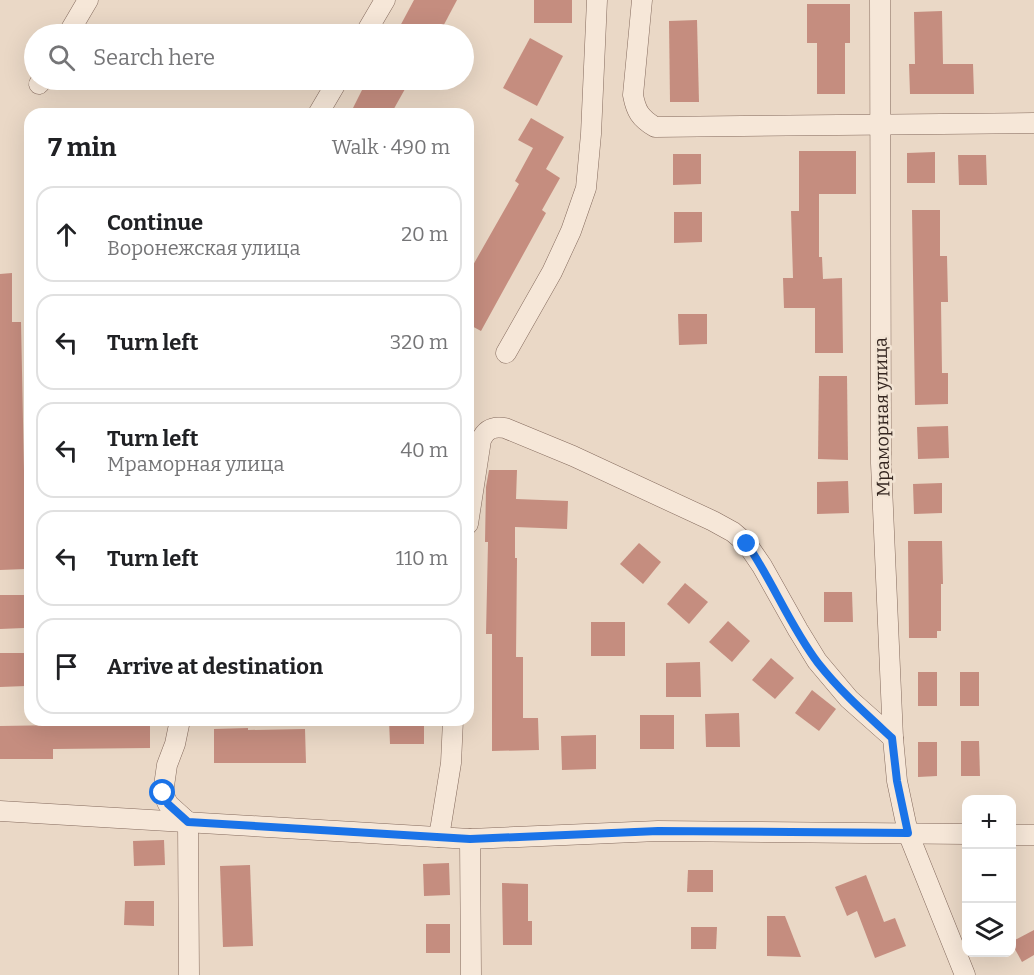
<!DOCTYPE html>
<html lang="en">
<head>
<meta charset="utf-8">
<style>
	:root { --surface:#fff; --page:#f2f2f2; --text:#202124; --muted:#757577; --line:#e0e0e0 }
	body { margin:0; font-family:Bitter,serif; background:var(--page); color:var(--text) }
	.controls { position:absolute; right:18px; bottom:18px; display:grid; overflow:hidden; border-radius:12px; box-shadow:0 6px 24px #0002 }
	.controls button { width:54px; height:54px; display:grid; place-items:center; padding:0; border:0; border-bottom:2px solid var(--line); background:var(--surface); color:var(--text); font:30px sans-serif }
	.stop { position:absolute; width:18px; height:18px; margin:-14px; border:4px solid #1a73e8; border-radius:50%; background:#fff }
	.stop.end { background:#1a73e8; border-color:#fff; box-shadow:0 2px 6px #0008 }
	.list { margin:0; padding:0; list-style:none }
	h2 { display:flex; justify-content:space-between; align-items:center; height:78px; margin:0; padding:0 24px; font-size:26px }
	h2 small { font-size:20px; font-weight:400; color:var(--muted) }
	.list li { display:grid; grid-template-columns:39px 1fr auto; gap:18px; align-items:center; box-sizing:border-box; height:96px; margin:0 12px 12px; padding:0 12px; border:2px solid var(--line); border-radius:18px }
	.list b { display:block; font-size:22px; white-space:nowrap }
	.list p { margin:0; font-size:20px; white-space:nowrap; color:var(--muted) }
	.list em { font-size:20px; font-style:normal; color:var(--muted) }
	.icon { flex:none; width:33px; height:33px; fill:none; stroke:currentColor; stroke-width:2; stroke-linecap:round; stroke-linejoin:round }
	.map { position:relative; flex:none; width:1034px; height:975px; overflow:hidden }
	.search { position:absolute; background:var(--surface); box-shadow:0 6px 24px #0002; left:24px; top:24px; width:450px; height:66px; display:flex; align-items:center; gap:15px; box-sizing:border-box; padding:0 21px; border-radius:33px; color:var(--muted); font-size:22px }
	.panel { position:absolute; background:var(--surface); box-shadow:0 6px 24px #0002; left:24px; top:108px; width:450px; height:618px; border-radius:18px }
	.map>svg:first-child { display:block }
	.building { fill:#c58d7f }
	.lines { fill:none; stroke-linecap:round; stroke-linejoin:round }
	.minor-casing { stroke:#846a5d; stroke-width:21 }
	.minor { stroke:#f6e7d8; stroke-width:20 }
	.route { stroke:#1a73e8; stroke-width:8 }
	.labels { text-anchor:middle; stroke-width:5; stroke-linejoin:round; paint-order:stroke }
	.street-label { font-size:18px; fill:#352620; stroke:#f2e4d4 }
</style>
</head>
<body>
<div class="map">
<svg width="1034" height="975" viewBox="0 0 1034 975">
	<rect width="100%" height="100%" fill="#ead8c6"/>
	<g class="building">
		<polygon points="414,0 457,0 439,34 411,34 399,28"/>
		<rect x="534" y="0" width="38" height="23"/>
		<polygon points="807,4 850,4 850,43 845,43 845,94 817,94 817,43 807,43"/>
		<polygon points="942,11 943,64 973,64 974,94 910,94 909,64 915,64 914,12"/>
		<polygon points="697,20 699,102 670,102 669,21"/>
		<polygon points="530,38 563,56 537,106 503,88"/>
		<polygon points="367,80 410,80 391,114 350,114"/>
		<polygon points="531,118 564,137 546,169 560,178 542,210 546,213 481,331 468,324 468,274 519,184 515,181 533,148 518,140"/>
		<polygon points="799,151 856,151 856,194 819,194 819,257 822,257 823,279 842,278 843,353 815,353 815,308 784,308 783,278 793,278 791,211 799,211"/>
		<polygon points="935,152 935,183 907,183 907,153"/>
		<polygon points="673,154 701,154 701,184 673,185"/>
		<polygon points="958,155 986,155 987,185 959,185"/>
		<polygon points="912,210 940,210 940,256 947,256 948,302 941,302 942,373 948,373 948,404 915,405"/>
		<polygon points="674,212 702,212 702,242 674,243"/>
		<polygon points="12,273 12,322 21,322 26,569 0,570 0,274"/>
		<polygon points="678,314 707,314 707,344 679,345"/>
		<polygon points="819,376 847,376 848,460 818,459"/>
		<polygon points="948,426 949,458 918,459 917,427"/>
		<polygon points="489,470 517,470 516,499 568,501 567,529 515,527 515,558 517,558 516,657 523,657 523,718 538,718 539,750 492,751 492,634 486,634 488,542 485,542 486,487"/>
		<polygon points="848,481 849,513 817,514 817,482"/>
		<polygon points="942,483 942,513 914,514 913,484"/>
		<polygon points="908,541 942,541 943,584 941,584 941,631 937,631 937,638 909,638"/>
		<polygon points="639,543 661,562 643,584 620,564"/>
		<polygon points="685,583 708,602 689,624 667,604"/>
		<polygon points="824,592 852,592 853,622 824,622"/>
		<polygon points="0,595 24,595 24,628 0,629"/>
		<polygon points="728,621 750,641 732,662 709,642"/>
		<rect x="591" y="622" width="34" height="34"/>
		<polygon points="0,653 26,653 26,686 0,687"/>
		<polygon points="771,658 794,678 775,699 752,680"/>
		<polygon points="700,662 701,697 666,697 666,663"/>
		<rect x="918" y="672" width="19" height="34"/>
		<rect x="960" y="672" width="19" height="34"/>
		<polygon points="812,690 836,709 819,731 795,713"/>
		<polygon points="739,713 740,747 706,747 705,714"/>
		<rect x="640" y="715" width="34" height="34"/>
		<polygon points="66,720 150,720 150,748 53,749 53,759 0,759 0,726 66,725"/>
		<polygon points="389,720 424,720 424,744 390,744"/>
		<polygon points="248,728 248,730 305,729 306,763 214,763 214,729"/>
		<polygon points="596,735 596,769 562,770 561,736"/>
		<polygon points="961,741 979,741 980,776 961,776"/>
		<polygon points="918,742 937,742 937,776 918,777"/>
		<polygon points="164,840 165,865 134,866 133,841"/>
		<polygon points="449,863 450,895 424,896 423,864"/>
		<polygon points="250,865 253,946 223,947 220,866"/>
		<polygon points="688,870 713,870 713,892 687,892"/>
		<polygon points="866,875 884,922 895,918 906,946 875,958 857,911 847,916 835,887"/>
		<polygon points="502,883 528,884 528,921 532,921 532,945 503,945"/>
		<polygon points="125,901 154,901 154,926 124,925"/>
		<polygon points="767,916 785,916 801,957 767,956"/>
		<rect x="426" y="924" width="24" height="29"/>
		<polygon points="691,927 717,927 716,949 691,949"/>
		<polygon points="1034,930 1034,955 1022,962 1011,942"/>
	</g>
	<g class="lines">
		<g class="minor-casing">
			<g id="minor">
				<path d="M642 0 633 95C636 111 640 118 655 127L1034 123"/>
				<polyline points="880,0 881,463 893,738 897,781 908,833 965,975"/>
				<polyline points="68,34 88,0"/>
				<polyline points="365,34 385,0"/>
				<polyline points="39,84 42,80"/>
				<polyline points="318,114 338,80"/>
				<polyline points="506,353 552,272 571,231 586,188 591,134 597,0"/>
				<path d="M468 524 481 440C486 429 493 426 505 428L573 456 713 521 733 532 747 544 762 566 798 630 817 661 849 699 893 738"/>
				<polyline points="180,720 175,744 167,765 163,793 168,804 188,822 189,975"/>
				<polyline points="0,811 470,839 658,831 966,834"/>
				<polyline points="1012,835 1034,835"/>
				<polyline points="439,837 451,763 453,720"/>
				<polyline points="470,839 471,975"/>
			</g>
		</g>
		<use href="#minor" class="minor"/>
	</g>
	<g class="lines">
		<path class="route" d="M163 793 168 804 188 822 470 839 658 831 908 833 897 781 892 738C866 714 840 691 818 663 790 626 773 582 747 544"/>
	</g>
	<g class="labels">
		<g class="street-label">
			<text transform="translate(882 417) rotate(-91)" y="6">Мраморная улица</text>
		</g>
	</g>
</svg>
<div class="controls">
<button>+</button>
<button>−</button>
<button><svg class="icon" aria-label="layers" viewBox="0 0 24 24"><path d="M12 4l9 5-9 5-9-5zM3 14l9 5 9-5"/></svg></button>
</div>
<div class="stop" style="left:163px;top:793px"></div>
<div class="stop end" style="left:747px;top:544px"></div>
<div class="search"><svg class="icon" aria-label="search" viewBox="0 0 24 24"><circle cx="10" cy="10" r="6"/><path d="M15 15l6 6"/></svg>Search here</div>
<section class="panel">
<h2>7 min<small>Walk · 490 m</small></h2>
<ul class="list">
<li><svg class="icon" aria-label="ahead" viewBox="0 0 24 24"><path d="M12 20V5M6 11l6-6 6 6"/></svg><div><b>Continue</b><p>Воронежская улица</p></div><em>20 m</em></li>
<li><svg class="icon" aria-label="left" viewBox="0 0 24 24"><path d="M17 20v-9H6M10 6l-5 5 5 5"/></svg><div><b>Turn left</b></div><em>320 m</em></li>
<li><svg class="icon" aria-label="left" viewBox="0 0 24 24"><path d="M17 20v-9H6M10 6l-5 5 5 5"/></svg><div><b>Turn left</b><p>Мраморная улица</p></div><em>40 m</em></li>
<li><svg class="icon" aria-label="left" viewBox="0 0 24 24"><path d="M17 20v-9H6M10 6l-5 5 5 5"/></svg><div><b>Turn left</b></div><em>110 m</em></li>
<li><svg class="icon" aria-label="arrive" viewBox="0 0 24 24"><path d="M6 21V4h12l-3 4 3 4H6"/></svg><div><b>Arrive at destination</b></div></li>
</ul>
</section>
</div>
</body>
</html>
